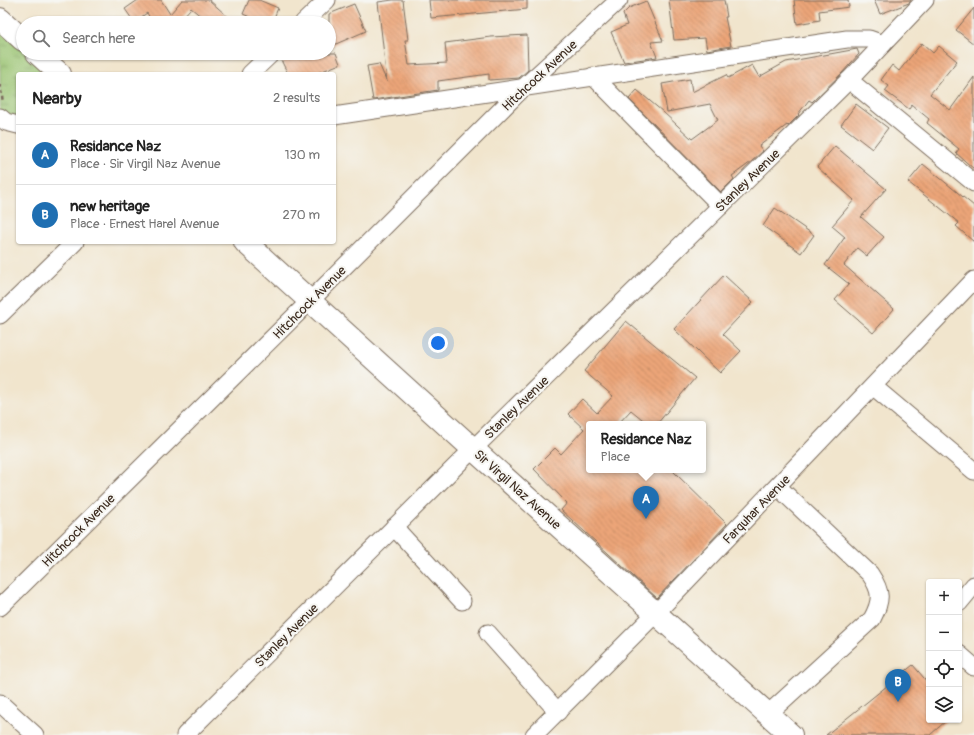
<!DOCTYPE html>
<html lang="en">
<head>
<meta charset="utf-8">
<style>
	:root { --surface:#fff; --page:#f2f2f2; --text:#222; --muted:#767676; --line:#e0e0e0; --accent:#1f6fb2 }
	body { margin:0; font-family:Pangolin,sans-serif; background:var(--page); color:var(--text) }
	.controls { position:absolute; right:12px; bottom:12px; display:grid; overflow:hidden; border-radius:4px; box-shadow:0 1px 3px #0004 }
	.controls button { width:36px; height:36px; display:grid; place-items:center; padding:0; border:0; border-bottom:1px solid var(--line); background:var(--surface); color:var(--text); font:20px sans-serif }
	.you { position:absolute; left:438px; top:343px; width:14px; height:14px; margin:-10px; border:3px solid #fff; border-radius:50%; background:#1a73e8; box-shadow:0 0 0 6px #1a73e833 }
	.badge { display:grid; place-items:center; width:26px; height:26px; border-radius:50%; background:var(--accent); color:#fff; font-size:13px; font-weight:700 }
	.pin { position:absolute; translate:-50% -33px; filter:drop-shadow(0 1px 2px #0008) }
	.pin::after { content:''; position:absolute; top:21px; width:14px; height:12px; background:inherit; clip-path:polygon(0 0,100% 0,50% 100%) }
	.popup { position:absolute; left:586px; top:421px; width:120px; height:52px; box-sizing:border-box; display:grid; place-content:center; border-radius:4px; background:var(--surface); filter:drop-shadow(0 1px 3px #0005); font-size:13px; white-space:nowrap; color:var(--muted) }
	.popup b { font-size:15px; color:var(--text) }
	.popup::after { content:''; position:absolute; left:50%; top:100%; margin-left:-8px; border:8px solid transparent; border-top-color:var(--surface) }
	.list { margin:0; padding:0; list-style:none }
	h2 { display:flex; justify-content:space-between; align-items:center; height:52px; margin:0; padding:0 16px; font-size:17px }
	h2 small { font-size:13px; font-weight:400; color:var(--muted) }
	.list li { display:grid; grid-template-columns:26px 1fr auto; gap:12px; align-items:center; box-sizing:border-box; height:60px; padding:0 16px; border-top:1px solid var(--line) }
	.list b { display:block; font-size:15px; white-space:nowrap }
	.list p { margin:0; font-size:13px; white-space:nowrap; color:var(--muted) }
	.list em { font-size:13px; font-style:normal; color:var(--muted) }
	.icon { flex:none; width:22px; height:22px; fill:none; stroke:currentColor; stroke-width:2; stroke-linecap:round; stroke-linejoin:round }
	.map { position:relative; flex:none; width:974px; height:735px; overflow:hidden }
	.search { position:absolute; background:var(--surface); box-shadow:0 1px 3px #0004; left:16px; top:16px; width:320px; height:44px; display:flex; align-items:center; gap:10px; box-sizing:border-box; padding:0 14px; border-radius:22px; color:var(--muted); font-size:15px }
	.panel { position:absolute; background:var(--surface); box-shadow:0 1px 3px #0004; left:16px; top:72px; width:320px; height:172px; border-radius:4px }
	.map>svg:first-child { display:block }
	.park { fill:url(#park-tufts); stroke:#6a7647 }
	.building { fill:url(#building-back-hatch) }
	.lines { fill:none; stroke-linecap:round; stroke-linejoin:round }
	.minor-casing { stroke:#7b6b5b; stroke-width:19 }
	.major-casing { stroke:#7b6b5b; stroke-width:24 }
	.path { stroke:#7b6b5b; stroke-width:2.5; stroke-dasharray:3 3; stroke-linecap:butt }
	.minor { stroke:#fff; stroke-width:17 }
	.major { stroke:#fff; stroke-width:22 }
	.labels { text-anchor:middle; stroke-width:4; stroke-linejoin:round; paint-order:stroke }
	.street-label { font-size:13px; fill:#3b2a1e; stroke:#f6f6f2 }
</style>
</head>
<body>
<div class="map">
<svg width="974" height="735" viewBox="0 0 974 735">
	<defs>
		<pattern id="park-tufts" width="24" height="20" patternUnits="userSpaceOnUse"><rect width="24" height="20" fill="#99c370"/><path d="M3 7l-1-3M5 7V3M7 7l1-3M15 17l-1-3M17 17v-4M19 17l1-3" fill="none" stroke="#7e9f5b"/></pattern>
		<pattern id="building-back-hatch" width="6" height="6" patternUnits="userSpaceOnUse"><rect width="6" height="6" fill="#eca578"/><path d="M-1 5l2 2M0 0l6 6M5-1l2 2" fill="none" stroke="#c08762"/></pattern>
	</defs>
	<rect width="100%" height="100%" fill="#f6f6f2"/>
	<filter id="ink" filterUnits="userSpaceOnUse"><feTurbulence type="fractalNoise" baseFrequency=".025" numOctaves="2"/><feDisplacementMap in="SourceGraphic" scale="8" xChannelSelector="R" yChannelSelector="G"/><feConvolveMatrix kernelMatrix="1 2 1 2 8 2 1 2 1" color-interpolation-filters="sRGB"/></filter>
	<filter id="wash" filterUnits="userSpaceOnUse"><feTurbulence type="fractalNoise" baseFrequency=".012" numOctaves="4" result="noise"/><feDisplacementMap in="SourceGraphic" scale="16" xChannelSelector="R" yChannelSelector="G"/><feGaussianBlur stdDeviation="0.9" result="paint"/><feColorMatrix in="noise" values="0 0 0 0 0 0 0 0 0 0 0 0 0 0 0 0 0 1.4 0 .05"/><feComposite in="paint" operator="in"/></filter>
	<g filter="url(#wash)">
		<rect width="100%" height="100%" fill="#f1e5cd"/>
		<polygon class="park" points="0,26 23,49 23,53 27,53 47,74 18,74 18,120 0,113"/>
		<g id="blocks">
			<g class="building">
				<polygon points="138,0 161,0 170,14 182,0 209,0 235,23 209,23 191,8 181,19 176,23 153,23 147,13 134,22 125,9"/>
				<polygon points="249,0 259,0 278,8 272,23 263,23 243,14"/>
				<polygon points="393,0 403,0 408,40 405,40 409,65 447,63 445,43 491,37 527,35 528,70 519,78 489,80 489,74 438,81 438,90 373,100 367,66 379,64 387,82 378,2"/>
				<polygon points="429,0 527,0 527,9 431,18"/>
				<polygon points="669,0 724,0 727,17 725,17 731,46 707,50 705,38 674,40"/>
				<polygon points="794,0 848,0 849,7 819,11 820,20 797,24"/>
				<polygon points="874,0 911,0 909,3 880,14"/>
				<polygon points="646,1 663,41 651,42 657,57 624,62 611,32 627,25 623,14 629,8"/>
				<polygon points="354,4 366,31 329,47 329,14"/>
				<polygon points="974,8 974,44 956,30"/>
				<polygon points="922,43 933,53 939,46 957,61 930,94 950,110 974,77 974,169 956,153 959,149 927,123 929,119 912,105 909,109 885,91 889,86 881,80 892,65 899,71"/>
				<polygon points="857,49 859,54 842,73 812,102 809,100 798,114 799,115 788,126 787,125 759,146 763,151 751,162 732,176 734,179 721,192 629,99 637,90 663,112 692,139 718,120 710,104 667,112 662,84 690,79 692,92 726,75 728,78 752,65 759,77 786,62"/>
				<polygon points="288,53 336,53 340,64 315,74 288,74 280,58"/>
				<polygon points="856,104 888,128 872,149 841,125"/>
				<polygon points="835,146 886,189 861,217 884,237 867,256 857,248 844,265 894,309 873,333 835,300 849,284 825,265 845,237 832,226 854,200 817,167"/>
				<polygon points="923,164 974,206 974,242 956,226 959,223 908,182"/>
				<polygon points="775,208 814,235 801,253 763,226"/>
				<polygon points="724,275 753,302 723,334 741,351 720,373 674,329"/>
				<polygon points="626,321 695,378 657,424 648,424 631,410 618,424 589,424 589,470 672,470 727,524 657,598 561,510 567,503 534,469 555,448 561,454 584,429 568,414 582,399 597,413 613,396 584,371"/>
				<polygon points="913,665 929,684 929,720 947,720 930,735 826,735"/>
			</g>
		</g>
	</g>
	<g filter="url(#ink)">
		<use href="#blocks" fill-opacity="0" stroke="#7b6b5b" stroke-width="1"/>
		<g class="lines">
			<g class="minor-casing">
				<g id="minor">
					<polyline points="303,23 327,0"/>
					<polyline points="250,74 272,53"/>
					<polyline points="593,76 721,206"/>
					<polyline points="849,80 974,183"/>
					<polyline points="334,116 847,39 869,39 883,44"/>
					<polyline points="0,117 6,122 18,125"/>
					<polyline points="0,315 75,242"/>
					<polyline points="874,387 974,471"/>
					<polyline points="394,527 462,601"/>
					<polyline points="959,603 974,585"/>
					<polyline points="0,607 310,301 524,87 619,0"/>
					<polyline points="488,633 558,712"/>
					<polyline points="959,654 974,667"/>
					<polyline points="0,703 35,735"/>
					<path d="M768 714 872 619C882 600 882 592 870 574L778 487"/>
					<polyline points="185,735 473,449 849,80 925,0"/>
					<polyline points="534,735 656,613 974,280"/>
				</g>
			</g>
			<g class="major-casing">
				<g id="major">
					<polyline points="0,19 23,40"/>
					<polyline points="37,53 60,74"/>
					<polyline points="245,242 473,449 791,735"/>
				</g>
			</g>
			<polyline class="path" points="0,85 3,102"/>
			<use href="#minor" class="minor"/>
			<use href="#major" class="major"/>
		</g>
	</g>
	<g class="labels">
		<g class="street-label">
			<text transform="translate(539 75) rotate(-43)" y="5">Hitchcock Avenue</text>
			<text transform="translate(747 180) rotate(-44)" y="5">Stanley Avenue</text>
			<text transform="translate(309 302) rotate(-45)" y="5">Hitchcock Avenue</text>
			<text transform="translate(516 407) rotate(-44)" y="5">Stanley Avenue</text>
			<text transform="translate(518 489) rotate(42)" y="5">Sir Virgil Naz Avenue</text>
			<text transform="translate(756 509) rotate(-46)" y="5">Farquhar Avenue</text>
			<text transform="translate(78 530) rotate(-45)" y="5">Hitchcock Avenue</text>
			<text transform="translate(286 635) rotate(-45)" y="5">Stanley Avenue</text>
		</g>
	</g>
</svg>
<div class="controls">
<button>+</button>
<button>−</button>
<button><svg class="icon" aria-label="locate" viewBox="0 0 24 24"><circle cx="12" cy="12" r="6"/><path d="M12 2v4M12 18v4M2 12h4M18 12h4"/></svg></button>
<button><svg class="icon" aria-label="layers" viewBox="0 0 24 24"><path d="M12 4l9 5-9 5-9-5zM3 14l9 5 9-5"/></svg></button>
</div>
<div class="you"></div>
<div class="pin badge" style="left:646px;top:519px">A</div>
<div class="popup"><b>Residance Naz</b>Place</div>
<div class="pin badge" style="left:898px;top:702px">B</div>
<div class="search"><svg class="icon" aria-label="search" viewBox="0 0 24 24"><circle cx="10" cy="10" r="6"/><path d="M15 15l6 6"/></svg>Search here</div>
<section class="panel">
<h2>Nearby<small>2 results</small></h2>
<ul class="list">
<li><span class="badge">A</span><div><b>Residance Naz</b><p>Place · Sir Virgil Naz Avenue</p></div><em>130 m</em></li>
<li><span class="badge">B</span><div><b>new heritage</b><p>Place · Ernest Harel Avenue</p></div><em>270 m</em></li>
</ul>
</section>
</div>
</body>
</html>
